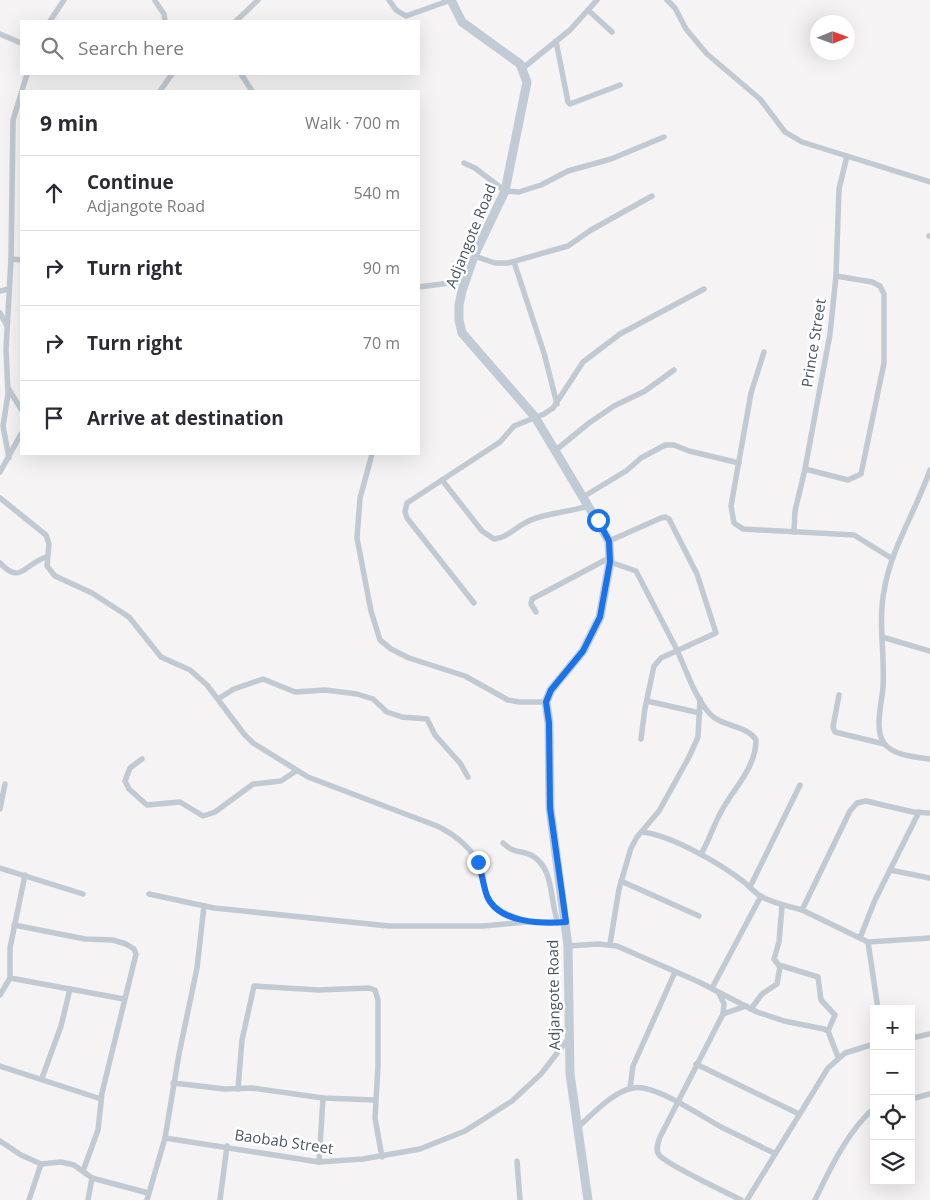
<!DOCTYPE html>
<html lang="en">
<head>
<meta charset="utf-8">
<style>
	:root { --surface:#fff; --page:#f2f2f3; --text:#2b2b33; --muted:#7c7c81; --line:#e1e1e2 }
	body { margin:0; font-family:"Open Sans",sans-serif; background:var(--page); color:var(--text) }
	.controls { position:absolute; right:15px; bottom:15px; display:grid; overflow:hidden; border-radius:0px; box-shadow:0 5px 20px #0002 }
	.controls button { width:45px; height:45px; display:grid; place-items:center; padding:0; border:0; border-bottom:1px solid var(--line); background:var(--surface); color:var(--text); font:25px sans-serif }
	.compass { position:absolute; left:810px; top:15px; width:45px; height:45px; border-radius:50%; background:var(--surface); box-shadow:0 5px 20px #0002; rotate:89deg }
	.stop { position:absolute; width:15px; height:15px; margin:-11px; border:4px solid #1a73e8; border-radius:50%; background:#fff }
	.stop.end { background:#1a73e8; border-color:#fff; box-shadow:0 1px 5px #0008 }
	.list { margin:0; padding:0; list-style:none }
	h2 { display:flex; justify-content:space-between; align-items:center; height:65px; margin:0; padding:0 20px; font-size:21px }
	h2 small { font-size:16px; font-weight:400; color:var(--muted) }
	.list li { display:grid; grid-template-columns:32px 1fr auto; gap:15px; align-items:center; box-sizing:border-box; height:75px; padding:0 20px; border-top:1px solid var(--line) }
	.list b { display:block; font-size:19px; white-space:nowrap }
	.list p { margin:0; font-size:16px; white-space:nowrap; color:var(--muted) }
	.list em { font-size:16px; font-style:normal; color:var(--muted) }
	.icon { flex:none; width:28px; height:28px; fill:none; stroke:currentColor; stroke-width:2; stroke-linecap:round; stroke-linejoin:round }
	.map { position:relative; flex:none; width:930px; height:1200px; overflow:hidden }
	.search { position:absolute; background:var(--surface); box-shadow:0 5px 20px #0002; left:20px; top:20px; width:400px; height:55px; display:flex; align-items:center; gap:12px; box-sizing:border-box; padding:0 18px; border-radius:0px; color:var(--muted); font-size:19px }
	.panel { position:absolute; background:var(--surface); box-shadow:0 5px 20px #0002; left:20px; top:90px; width:400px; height:365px; border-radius:0px }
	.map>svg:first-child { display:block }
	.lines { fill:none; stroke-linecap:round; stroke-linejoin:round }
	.street { stroke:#c1cad2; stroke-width:5.5 }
	.secondary { stroke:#c1cbd6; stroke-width:9 }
	.route { stroke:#1a73e8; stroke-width:6 }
	.labels { text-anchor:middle; stroke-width:5; stroke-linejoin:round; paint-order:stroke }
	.street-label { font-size:15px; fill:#4a5661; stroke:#fff }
</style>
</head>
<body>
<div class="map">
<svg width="930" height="1200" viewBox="0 0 930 1200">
	<rect width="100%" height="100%" fill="#f5f3f3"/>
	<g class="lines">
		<g class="street">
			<polyline points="389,0 396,10 406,16 451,0"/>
			<polyline points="667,0 675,8 686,29 707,54 760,99 785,132 802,142 930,182"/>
			<polyline points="155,1 164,14 165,21"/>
			<polyline points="588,10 612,32"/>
			<polyline points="50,21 64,0"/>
			<polyline points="236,21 258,0"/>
			<polyline points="0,34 21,43"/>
			<polyline points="556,41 568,102 570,104 620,85"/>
			<polyline points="523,68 570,30 597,0"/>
			<polyline points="241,74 252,91"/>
			<polyline points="160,91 172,74"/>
			<polyline points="464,163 475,168 505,191 519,192 541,185 568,171 611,159 664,137"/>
			<polyline points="929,236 930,236"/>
			<polyline points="474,256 495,263 508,263 568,246 591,230 652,196"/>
			<polyline points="11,259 21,260"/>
			<polyline points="514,262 544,353 557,404"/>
			<polyline points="419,287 465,281"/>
			<polyline points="0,291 9,289"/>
			<polyline points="0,313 7,326"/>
			<polyline points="764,352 751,393 731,506 734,523 743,529 854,535 891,558"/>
			<polyline points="8,388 21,409"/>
			<polyline points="556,450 589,423 614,406 645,391 674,370"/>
			<polyline points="372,454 360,498 357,538 371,611 380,640 391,649 409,658 465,676 508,700 519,702 546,702"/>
			<polyline points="9,458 3,426 8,394 6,349 11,259 13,120 27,74"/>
			<polyline points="805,469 848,480 861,474 884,363 884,294 880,286 872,282 836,276"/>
			<path d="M930 470C916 511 891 548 884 591 878 622 885 655 883 687 882 702 874 730 884 743 893 756 916 757 930 759"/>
			<polyline points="0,472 21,434"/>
			<path d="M442 480 482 531 494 539C506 538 513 530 523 524 541 513 567 513 588 506"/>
			<polyline points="583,497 626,471 641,458 665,445 674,445 689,451 739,463"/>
			<path d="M0 498 46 535 49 544 47 566 55 576 92 593 129 617 161 657 190 670 207 685 244 734 253 743 308 777 437 826C456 835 476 851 482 872 485 883 484 896 492 904 500 913 516 917 526 922"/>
			<polyline points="794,532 795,511 805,469 830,334 836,276 839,189 847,156"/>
			<polyline points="609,541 661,518 665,517 669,519 697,574 716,633 661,658 654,666 645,708 641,739"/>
			<path d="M610 562 636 571C649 596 662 621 675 646 686 668 693 695 710 714 722 727 747 725 756 740 756 768 733 789 721 812 713 826 709 841 701 854"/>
			<path d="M0 563C21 585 23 565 46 557"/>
			<polyline points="474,603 407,518 405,512 407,503 500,442 514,426 544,414 553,408 583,362 620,334 704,289"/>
			<polyline points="536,612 531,604 532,599 609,558"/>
			<polyline points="882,637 930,651"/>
			<polyline points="839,695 833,727 835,732 884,744"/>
			<polyline points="218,699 234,689 263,679 295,692 325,690 357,694 373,699 387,712 402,717 427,719 435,735 460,763 468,777"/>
			<polyline points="647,701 700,713"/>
			<polyline points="142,759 130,768 125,781 129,789 147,805 180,802 203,816 215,812 253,784 281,781 296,771"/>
			<polyline points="0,809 5,784"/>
			<path d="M642 832C671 835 721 864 744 882 750 887 755 893 762 897 775 904 788 906 802 910L850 811 857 803 866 801 913 812 930 813"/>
			<path d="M503 843C516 855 519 849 531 855 555 868 549 899 558 923"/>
			<polyline points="0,868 83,894"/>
			<polyline points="890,870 930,878"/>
			<polyline points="621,881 699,916"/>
			<polyline points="750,887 800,785"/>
			<polyline points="149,894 214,908 389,926 483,926 526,922 566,922"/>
			<polyline points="802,910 868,942 930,938"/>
			<polyline points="14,925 85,939 113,940 126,944 134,949 136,954 102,1093 98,1130 83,1171"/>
			<polyline points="860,938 875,900 919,812"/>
			<polyline points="868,942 878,1009"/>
			<polyline points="610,944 619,889 631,848 637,837 659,811 689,757 698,737 700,699"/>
			<polyline points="568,946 598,944 617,946 699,982 757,1012 784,1021 824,1029 828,1031 838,1057"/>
			<polyline points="779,965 818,977 821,1000 835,1015 828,1031"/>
			<polyline points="10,978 10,948 25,875"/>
			<polyline points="712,988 761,896"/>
			<path d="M719 993 724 1004 723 1014 660 1137C658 1143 655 1150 659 1155 667 1165 726 1192 741 1200"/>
			<polyline points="0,995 10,978 124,999"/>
			<polyline points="751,1009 762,994 777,984 780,967 774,959 779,942 782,906"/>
			<polyline points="723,1014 746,1006"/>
			<polyline points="911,1038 930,1034"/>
			<polyline points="696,1064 799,1114"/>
			<polyline points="0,1066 101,1099"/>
			<polyline points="42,1078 61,1026 70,989"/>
			<polyline points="173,1083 225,1089 252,1088 323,1098 375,1100"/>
			<polyline points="630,1088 633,1066 675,972"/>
			<polyline points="238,1089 242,1040 254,986 318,990 369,988 375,990 378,1000 378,1066 375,1118 382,1157"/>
			<polyline points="911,1099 930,1094"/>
			<path d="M577 1128C593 1114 612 1092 633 1088 654 1083 702 1117 723 1128 740 1136 757 1145 774 1153"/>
			<polyline points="165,1138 319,1162 363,1159 420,1149 465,1131 512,1101 541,1074 568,1039"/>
			<polyline points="0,1141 21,1155 41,1164 61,1162 74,1165 92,1178 148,1193"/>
			<polyline points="517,1161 520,1200"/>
			<polyline points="319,1162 323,1098"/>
			<polyline points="29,1200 41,1164"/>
			<polyline points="88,1200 92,1178"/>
			<polyline points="147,1200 165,1138 179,1054 197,968 204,906"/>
			<polyline points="220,1200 227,1146"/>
			<polyline points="747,1200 828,1068 845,1053 874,1044"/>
			<path d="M815 1200C830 1169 847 1132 874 1108"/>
		</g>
		<polyline class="secondary" points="451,0 462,22 520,64 527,82 505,191 474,256 462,291 459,305 459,320 462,333 535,417 609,541 610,562 600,617 583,651 551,690 546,702 549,723 550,808 568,946 570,1074 588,1200"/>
	</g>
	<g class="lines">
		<path class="route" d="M478 862C482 873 483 885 487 896 498 923 542 924 566 922L550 808 549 723 546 702 551 690 583 651 600 617 610 562 609 541 598 520"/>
	</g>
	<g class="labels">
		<g class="street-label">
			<text transform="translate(471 236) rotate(-68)" y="5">Adjangote Road</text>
			<text transform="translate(814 343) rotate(-81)" y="5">Prince Street</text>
			<text transform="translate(554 995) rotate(-91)" y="5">Adjangote Road</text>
			<text transform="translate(284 1142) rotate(8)" y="5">Baobab Street</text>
		</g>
	</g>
</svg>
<div class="controls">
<button>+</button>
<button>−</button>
<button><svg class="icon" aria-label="locate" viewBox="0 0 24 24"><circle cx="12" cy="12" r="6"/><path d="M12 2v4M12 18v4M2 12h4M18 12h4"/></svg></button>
<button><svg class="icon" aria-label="layers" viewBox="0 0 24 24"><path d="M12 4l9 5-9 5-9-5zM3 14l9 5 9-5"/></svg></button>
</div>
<svg class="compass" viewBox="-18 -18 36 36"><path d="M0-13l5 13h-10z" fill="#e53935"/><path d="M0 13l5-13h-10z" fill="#7c7c81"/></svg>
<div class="stop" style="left:598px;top:520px"></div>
<div class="stop end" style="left:478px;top:862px"></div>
<div class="search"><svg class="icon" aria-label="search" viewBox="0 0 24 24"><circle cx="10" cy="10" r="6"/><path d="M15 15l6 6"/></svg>Search here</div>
<section class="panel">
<h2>9 min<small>Walk · 700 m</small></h2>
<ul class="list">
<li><svg class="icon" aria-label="ahead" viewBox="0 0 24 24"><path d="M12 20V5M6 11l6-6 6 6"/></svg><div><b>Continue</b><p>Adjangote Road</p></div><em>540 m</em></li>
<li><svg class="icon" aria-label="right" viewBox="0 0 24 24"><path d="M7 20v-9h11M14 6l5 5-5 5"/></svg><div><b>Turn right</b></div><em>90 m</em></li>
<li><svg class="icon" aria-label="right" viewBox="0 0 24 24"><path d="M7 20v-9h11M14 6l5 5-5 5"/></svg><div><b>Turn right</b></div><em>70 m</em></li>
<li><svg class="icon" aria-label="arrive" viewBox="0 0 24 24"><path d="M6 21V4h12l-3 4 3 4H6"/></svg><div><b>Arrive at destination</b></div></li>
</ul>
</section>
</div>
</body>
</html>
